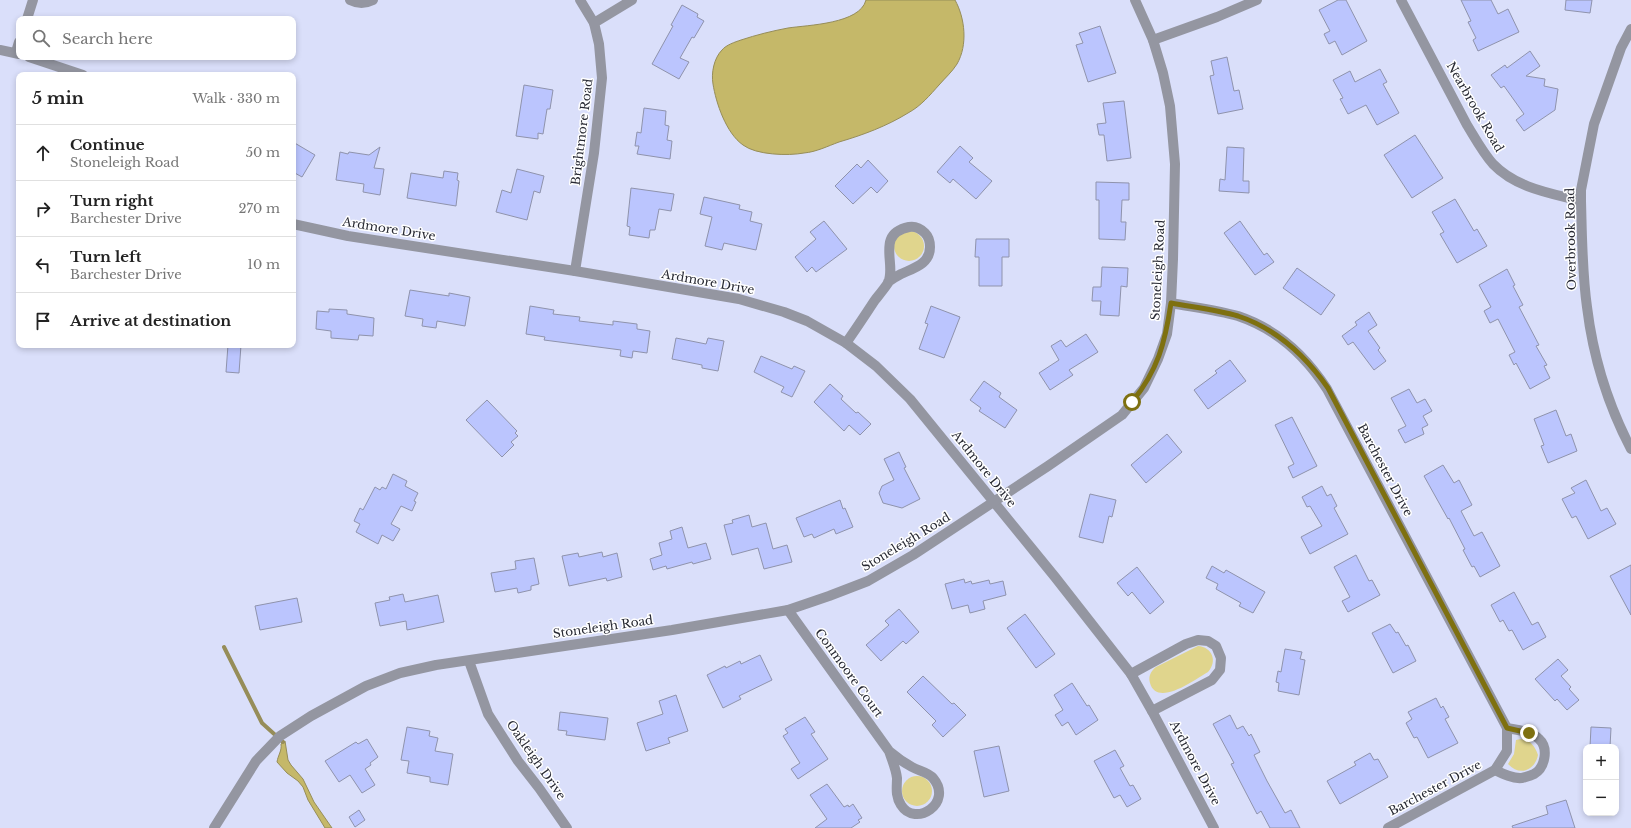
<!DOCTYPE html>
<html lang="en">
<head>
<meta charset="utf-8">
<style>
	:root { --surface:#fff; --page:#f2f2f2; --text:#222; --muted:#767676; --line:#e0e0e0 }
	body { margin:0; font-family:"Libre Baskerville",serif; background:var(--page); color:var(--text) }
	.controls { position:absolute; right:12px; bottom:12px; display:grid; overflow:hidden; border-radius:8px; box-shadow:0 2px 6px #0003 }
	.controls button { width:36px; height:36px; display:grid; place-items:center; padding:0; border:0; border-bottom:1px solid var(--line); background:var(--surface); color:var(--text); font:20px sans-serif }
	.stop { position:absolute; width:12px; height:12px; margin:-9px; border:3px solid #7e7010; border-radius:50%; background:#fff }
	.stop.end { background:#7e7010; border-color:#fff; box-shadow:0 1px 4px #0008 }
	.list { margin:0; padding:0; list-style:none }
	h2 { display:flex; justify-content:space-between; align-items:center; height:52px; margin:0; padding:0 16px; font-size:17px }
	h2 small { font-size:13px; font-weight:400; color:var(--muted) }
	.list li { display:grid; grid-template-columns:26px 1fr auto; gap:12px; align-items:center; box-sizing:border-box; height:56px; padding:0 16px; border-top:1px solid var(--line) }
	.list b { display:block; font-size:15px; white-space:nowrap }
	.list p { margin:0; font-size:13px; white-space:nowrap; color:var(--muted) }
	.list em { font-size:13px; font-style:normal; color:var(--muted) }
	.icon { flex:none; width:22px; height:22px; fill:none; stroke:currentColor; stroke-width:2; stroke-linecap:round; stroke-linejoin:round }
	.map { position:relative; flex:none; width:1631px; height:828px; overflow:hidden }
	.search { position:absolute; background:var(--surface); box-shadow:0 2px 6px #0003; left:16px; top:16px; width:280px; height:44px; display:flex; align-items:center; gap:10px; box-sizing:border-box; padding:0 14px; border-radius:8px; color:var(--muted); font-size:15px }
	.panel { position:absolute; background:var(--surface); box-shadow:0 2px 6px #0003; left:16px; top:72px; width:280px; height:276px; border-radius:8px }
	.map>svg:first-child { display:block }
	.green { fill:#e0d58d }
	.water { fill:#c5b869; stroke:#968d59 }
	.lines { fill:none; stroke-linecap:round; stroke-linejoin:round }
	.stream { stroke:#968d59; stroke-width:4 }
	.building { fill:#bbc5fe; stroke:#8f93ac }
	.minor { stroke:#9496a1; stroke-width:10 }
	.route { stroke:#7e7010; stroke-width:5 }
	.labels { text-anchor:middle; stroke-width:3; stroke-linejoin:round; paint-order:stroke }
	.street-label { font-size:12px; fill:#272933; stroke:#fff }
</style>
</head>
<body>
<div class="map">
<svg width="1631" height="828" viewBox="0 0 1631 828">
	<rect width="100%" height="100%" fill="#dadffa"/>
	<g class="green">
		<circle cx="909" cy="246" r="15"/>
		<path d="M1198 646C1212 647 1218 661 1208 672 1196 679 1157 708 1150 683 1148 676 1151 671 1156 667Z"/>
		<path d="M1521 739C1530 740 1535 746 1538 755 1535 770 1520 777 1508 764L1514 754 1516 740Z"/>
		<circle cx="917" cy="791" r="15"/>
	</g>
	<g class="water">
		<path d="M866 0H955C965 18 968 45 957 64 952 72 945 78 939 85 930 95 921 106 908 113 887 126 863 135 839 142 828 146 816 152 804 153 788 156 756 155 743 145 726 133 716 103 713 84 711 73 714 58 722 50 726 45 735 42 741 40 756 35 772 31 788 28 808 25 860 24 866 0Z"/>
		<path d="M285 741 288 760 291 765 303 779 314 802 332 828H325L308 800 303 787 298 781 287 773 277 762C278 755 282 751 281 744Z"/>
	</g>
	<g class="lines">
		<polyline class="stream" points="224,647 262,723 283,742"/>
	</g>
	<g class="building">
		<polygon points="1338,0 1346,0 1367,41 1342,55 1335,41 1329,44 1324,34 1330,31 1319,10"/>
		<polygon points="1461,0 1491,0 1498,14 1508,9 1519,32 1478,51 1473,40 1476,38 1468,22 1471,21"/>
		<polygon points="1566,0 1592,0 1590,13 1565,10"/>
		<polygon points="682,5 698,14 697,17 704,21 694,38 692,37 680,58 689,62 679,79 652,64 673,26 671,25"/>
		<polygon points="1100,26 1116,73 1088,82 1076,45 1083,43 1079,33"/>
		<polygon points="1530,51 1540,66 1526,76 1545,79 1544,86 1558,89 1555,110 1524,131 1516,120 1524,114 1504,86 1501,88 1491,75 1505,65 1507,68"/>
		<polygon points="1227,57 1234,91 1239,90 1243,109 1218,114 1210,76 1214,75 1211,61"/>
		<polygon points="1380,69 1387,82 1383,84 1399,113 1377,125 1366,105 1348,114 1340,99 1343,98 1333,80 1350,71 1355,82"/>
		<polygon points="524,85 553,90 550,109 547,109 543,134 538,133 538,139 516,136"/>
		<polygon points="1124,101 1131,158 1107,161 1104,135 1099,135 1097,124 1106,123 1103,103"/>
		<polygon points="644,108 666,111 665,125 669,126 667,140 672,141 670,159 637,154 639,146 635,146 637,132 641,133"/>
		<polygon points="1415,135 1443,178 1412,198 1384,155"/>
		<polygon points="293,142 315,155 302,177 293,172"/>
		<polygon points="960,146 973,158 969,162 992,181 976,199 953,179 950,183 937,172"/>
		<polygon points="380,147 374,168 384,169 380,195 363,192 364,184 336,180 340,152 348,154 349,152 369,155"/>
		<polygon points="1227,147 1244,148 1243,181 1249,181 1249,193 1219,191 1220,179 1225,180"/>
		<polygon points="868,160 888,181 877,193 871,187 853,204 835,186 857,164 861,168"/>
		<polygon points="517,169 544,176 540,193 534,191 527,220 496,212 502,190 511,193"/>
		<polygon points="444,171 458,173 457,180 459,181 456,206 407,198 411,173 443,178"/>
		<polygon points="1096,182 1129,183 1129,200 1122,200 1121,222 1126,222 1125,240 1099,239 1099,200 1096,200"/>
		<polygon points="631,188 674,194 671,211 659,209 655,230 650,230 649,238 629,235 630,227 627,226"/>
		<polygon points="704,197 740,205 739,209 752,212 750,221 762,224 756,250 724,243 722,250 705,246 712,217 700,214"/>
		<polygon points="1455,199 1474,231 1477,229 1487,246 1457,263 1440,234 1444,232 1432,212"/>
		<polygon points="824,221 847,249 816,272 812,267 807,272 795,257 816,239 810,232"/>
		<polygon points="1240,221 1264,255 1267,253 1274,262 1255,275 1224,233"/>
		<polygon points="976,239 1009,239 1009,257 1002,257 1002,286 979,286 979,257 975,257"/>
		<polygon points="1102,267 1128,268 1127,287 1121,286 1119,316 1100,315 1101,301 1092,301 1093,287 1101,287"/>
		<polygon points="1297,268 1335,295 1321,315 1283,288"/>
		<polygon points="1507,269 1515,285 1513,286 1523,305 1519,307 1539,345 1536,346 1547,365 1544,366 1550,378 1530,389 1516,363 1514,365 1509,355 1515,352 1498,319 1490,323 1484,311 1491,307 1479,285"/>
		<polygon points="410,290 449,296 449,293 470,297 465,326 437,321 436,328 422,326 423,319 405,316"/>
		<polygon points="530,306 554,310 553,314 580,317 579,321 613,325 613,321 637,324 637,329 650,331 647,353 633,351 632,358 620,356 621,350 544,340 545,337 526,334"/>
		<polygon points="931,306 960,317 944,358 919,349 928,324 925,323"/>
		<polygon points="329,309 347,310 347,314 374,318 373,336 359,335 358,340 331,338 331,331 316,329 317,311 329,312"/>
		<polygon points="1369,312 1377,325 1368,331 1380,348 1378,350 1386,361 1374,370 1353,342 1348,345 1342,336 1357,325 1355,322"/>
		<polygon points="1086,334 1098,352 1069,370 1073,375 1050,390 1039,373 1059,360 1051,346 1061,340 1066,347"/>
		<polygon points="676,338 706,344 708,338 724,341 718,371 702,368 702,365 672,359"/>
		<polygon points="228,345 241,345 239,373 226,372"/>
		<polygon points="761,356 792,369 794,366 805,371 792,397 781,392 784,387 754,372"/>
		<polygon points="1230,360 1246,381 1208,409 1194,390 1217,373 1215,371"/>
		<polygon points="984,381 1001,393 999,397 1017,410 1005,428 979,411 981,408 970,400"/>
		<polygon points="830,384 843,396 841,399 856,413 858,412 871,424 860,435 849,425 844,431 814,402"/>
		<polygon points="1409,389 1417,403 1425,399 1432,411 1423,416 1428,425 1422,428 1424,434 1405,443 1398,430 1406,426 1391,398"/>
		<polygon points="487,400 517,431 515,433 518,436 511,442 514,445 502,457 466,420"/>
		<polygon points="1556,410 1566,436 1571,434 1577,451 1548,463 1541,446 1544,445 1534,419"/>
		<polygon points="1292,417 1317,466 1293,478 1288,467 1294,464 1275,425"/>
		<polygon points="1167,434 1182,452 1146,483 1131,465"/>
		<polygon points="899,452 906,467 904,468 920,499 902,508 883,503 879,493 882,486 894,480 884,459"/>
		<polygon points="1443,465 1454,483 1459,480 1472,505 1461,511 1474,536 1482,532 1500,566 1480,577 1474,566 1472,567 1463,550 1465,549 1449,518 1448,519 1424,476"/>
		<polygon points="393,474 407,481 405,486 418,493 414,501 416,502 412,511 401,506 391,524 400,529 393,541 382,535 378,544 356,532 360,524 354,521 360,508 363,510 375,487 380,490 382,487 386,489"/>
		<polygon points="1586,480 1601,511 1607,508 1616,524 1588,539 1576,516 1572,518 1562,499 1575,493 1571,488"/>
		<polygon points="1322,486 1327,496 1331,494 1337,506 1334,508 1348,534 1310,554 1301,537 1322,526 1310,506 1307,507 1302,497"/>
		<polygon points="1090,494 1116,500 1112,517 1109,516 1103,543 1079,537"/>
		<polygon points="840,500 843,509 845,508 853,527 836,534 834,529 814,538 812,534 804,537 796,518"/>
		<polygon points="749,515 752,527 766,523 773,549 787,545 792,562 764,569 758,548 732,555 724,525 733,523 732,520"/>
		<polygon points="682,527 688,548 706,543 711,559 693,564 692,562 667,569 666,566 653,570 650,559 662,555 659,543 672,539 670,531"/>
		<polygon points="602,552 603,557 617,553 622,577 607,581 606,578 569,586 562,556 578,553 579,557"/>
		<polygon points="1356,555 1369,581 1372,580 1380,595 1348,612 1342,601 1350,597 1334,567"/>
		<polygon points="534,558 539,584 531,586 531,590 518,593 517,588 495,592 491,573 516,569 515,561"/>
		<polygon points="1631,565 1631,615 1610,576"/>
		<polygon points="1212,566 1224,573 1226,570 1265,592 1253,613 1239,606 1241,603 1216,589 1218,584 1206,578"/>
		<polygon points="1137,567 1164,602 1150,614 1132,592 1128,596 1117,583"/>
		<polygon points="964,579 965,583 971,581 972,584 989,580 990,584 1003,581 1006,595 983,601 985,609 970,613 968,605 952,609 945,584"/>
		<polygon points="1514,592 1532,625 1538,622 1546,637 1523,650 1512,630 1509,631 1503,620 1500,622 1491,605"/>
		<polygon points="403,594 405,602 438,595 444,622 407,630 406,621 380,626 375,603 390,600 389,597"/>
		<polygon points="297,598 302,622 260,630 255,606"/>
		<polygon points="899,609 919,632 906,644 903,641 881,661 866,645 889,625 885,621"/>
		<polygon points="1025,614 1055,654 1036,668 1007,628"/>
		<polygon points="1390,624 1396,633 1398,632 1406,646 1408,645 1416,661 1393,673 1372,633"/>
		<polygon points="1285,649 1302,652 1300,659 1305,660 1299,695 1278,691 1279,683 1276,682 1278,671 1281,672"/>
		<polygon points="760,655 772,680 739,696 741,699 723,708 707,675 725,666 726,668 740,661 741,664"/>
		<polygon points="1558,659 1568,670 1561,676 1571,687 1569,689 1579,700 1567,710 1557,699 1555,701 1535,679"/>
		<polygon points="923,676 952,704 954,703 966,715 943,737 932,725 936,721 907,692"/>
		<polygon points="1072,683 1087,706 1089,705 1098,720 1076,735 1068,722 1062,726 1055,715 1063,710 1054,695"/>
		<polygon points="676,695 688,731 668,738 670,743 646,751 637,723 663,714 659,701"/>
		<polygon points="1436,698 1441,708 1443,706 1449,717 1445,719 1458,743 1428,758 1417,737 1414,738 1406,723 1412,719 1408,712"/>
		<polygon points="560,712 608,718 605,740 566,735 567,731 558,730"/>
		<polygon points="1230,715 1237,729 1243,726 1249,736 1251,734 1260,752 1254,755 1267,781 1285,813 1291,810 1300,828 1270,828 1261,811 1257,814 1231,764 1234,763 1213,724"/>
		<polygon points="805,717 815,732 811,734 828,759 798,779 791,769 800,763 783,736 788,733 785,729"/>
		<polygon points="407,727 430,731 429,736 438,738 435,751 453,754 448,785 430,782 430,777 407,773 409,761 401,760"/>
		<polygon points="1591,727 1611,728 1610,747 1590,747"/>
		<polygon points="367,739 378,757 370,763 371,765 365,769 375,785 362,793 350,775 339,782 325,761 356,742 358,744"/>
		<polygon points="999,746 1009,791 984,797 974,751"/>
		<polygon points="1115,750 1124,766 1120,768 1130,786 1133,785 1141,799 1127,807 1120,795 1114,798 1094,761"/>
		<polygon points="1370,753 1374,760 1378,759 1388,777 1340,804 1327,781 1356,765 1354,762"/>
		<polygon points="827,784 844,807 848,805 849,807 853,804 862,818 858,820 860,822 851,828 815,828 827,819 810,795"/>
		<polygon points="1566,800 1575,828 1513,828 1512,826 1548,814 1546,806"/>
		<polygon points="359,810 365,820 355,827 349,817"/>
	</g>
	<g class="lines">
		<g class="minor">
			<path d="M350 0C358 4 365 4 373 0"/>
			<path d="M1401 0 1467 125C1475 138 1483 153 1493 164 1516 188 1550 193 1581 201"/>
			<polyline points="27,19 33,0"/>
			<polyline points="594,23 632,0"/>
			<path d="M1631 29 1621 48 1594 124 1581 190V201C1582 236 1582 272 1587 307 1593 356 1608 405 1631 449"/>
			<polyline points="1153,40 1217,17 1257,0"/>
			<polyline points="0,50 19,54"/>
			<polyline points="16,52 19,42"/>
			<polyline points="29,57 83,75"/>
			<polyline points="293,224 348,236 575,271 739,299 784,312 807,321 846,343 876,366 910,399 1055,577 1131,674 1152,711 1214,828"/>
			<polyline points="575,271 594,153 602,78 599,44 594,23 580,0"/>
			<path d="M1171 303C1192 307 1217 310 1238 316 1277 329 1305 355 1327 389L1507 728V751L1495 770 1388 828"/>
			<path d="M846 343C856 329 865 315 875 300 879 295 884 289 888 283 897 264 875 234 909 227 915 226 920 228 925 233 928 236 930 242 930 247 930 264 914 268 901 274 897 276 892 279 888 282"/>
			<path d="M788 610 889 751C892 760 896 769 897 778 897 787 895 796 901 805 915 828 954 803 933 778 928 772 919 771 912 767 903 762 896 757 889 751"/>
			<polyline points="469,661 488,714 518,761 539,788 567,828"/>
			<polyline points="1131,674 1186,644 1198,640 1208,641 1216,646 1221,658 1220,670 1212,680 1152,711"/>
			<path d="M1495 770C1503 774 1513 779 1522 778 1525 777 1530 776 1534 774 1545 768 1549 748 1539 739 1531 731 1517 730 1507 728"/>
			<polyline points="214,828 256,761 280,736 311,716 366,686 400,673 436,665 672,630 788,610 829,596 868,581 913,555 1048,466 1122,415 1144,388 1158,359 1167,334 1171,303 1173,259 1175,164 1170,106 1163,73 1153,40 1135,0"/>
		</g>
	</g>
	<g class="lines">
		<path class="route" d="M1132 402C1158 370 1165 343 1171 303 1192 307 1217 310 1238 316 1277 329 1305 355 1328 388L1507 728 1529 733"/>
	</g>
	<g class="labels">
		<g class="street-label">
			<text transform="translate(1475 107) rotate(60)" y="4">Nearbrook Road</text>
			<text transform="translate(582 132) rotate(-83)" y="4">Brightmore Road</text>
			<text transform="translate(389 229) rotate(9)" y="4">Ardmore Drive</text>
			<text transform="translate(1571 239) rotate(-91)" y="4">Overbrook Road</text>
			<text transform="translate(1158 270) rotate(-87)" y="4">Stoneleigh Road</text>
			<text transform="translate(708 282) rotate(10)" y="4">Ardmore Drive</text>
			<text transform="translate(984 469) rotate(51)" y="4">Ardmore Drive</text>
			<text transform="translate(1385 470) rotate(62)" y="4">Barchester Drive</text>
			<text transform="translate(906 542) rotate(-31)" y="4">Stoneleigh Road</text>
			<text transform="translate(603 627) rotate(-8)" y="4">Stoneleigh Road</text>
			<text transform="translate(849 673) rotate(54)" y="4">Conmoore Court</text>
			<text transform="translate(536 760) rotate(55)" y="4">Oakleigh Drive</text>
			<text transform="translate(1195 763) rotate(62)" y="4">Ardmore Drive</text>
			<text transform="translate(1435 788) rotate(-28)" y="4">Barchester Drive</text>
		</g>
	</g>
</svg>
<div class="controls">
<button>+</button>
<button>−</button>
</div>
<div class="stop" style="left:1132px;top:402px"></div>
<div class="stop end" style="left:1529px;top:733px"></div>
<div class="search"><svg class="icon" aria-label="search" viewBox="0 0 24 24"><circle cx="10" cy="10" r="6"/><path d="M15 15l6 6"/></svg>Search here</div>
<section class="panel">
<h2>5 min<small>Walk · 330 m</small></h2>
<ul class="list">
<li><svg class="icon" aria-label="ahead" viewBox="0 0 24 24"><path d="M12 20V5M6 11l6-6 6 6"/></svg><div><b>Continue</b><p>Stoneleigh Road</p></div><em>50 m</em></li>
<li><svg class="icon" aria-label="right" viewBox="0 0 24 24"><path d="M7 20v-9h11M14 6l5 5-5 5"/></svg><div><b>Turn right</b><p>Barchester Drive</p></div><em>270 m</em></li>
<li><svg class="icon" aria-label="left" viewBox="0 0 24 24"><path d="M17 20v-9H6M10 6l-5 5 5 5"/></svg><div><b>Turn left</b><p>Barchester Drive</p></div><em>10 m</em></li>
<li><svg class="icon" aria-label="arrive" viewBox="0 0 24 24"><path d="M6 21V4h12l-3 4 3 4H6"/></svg><div><b>Arrive at destination</b></div></li>
</ul>
</section>
</div>
</body>
</html>
